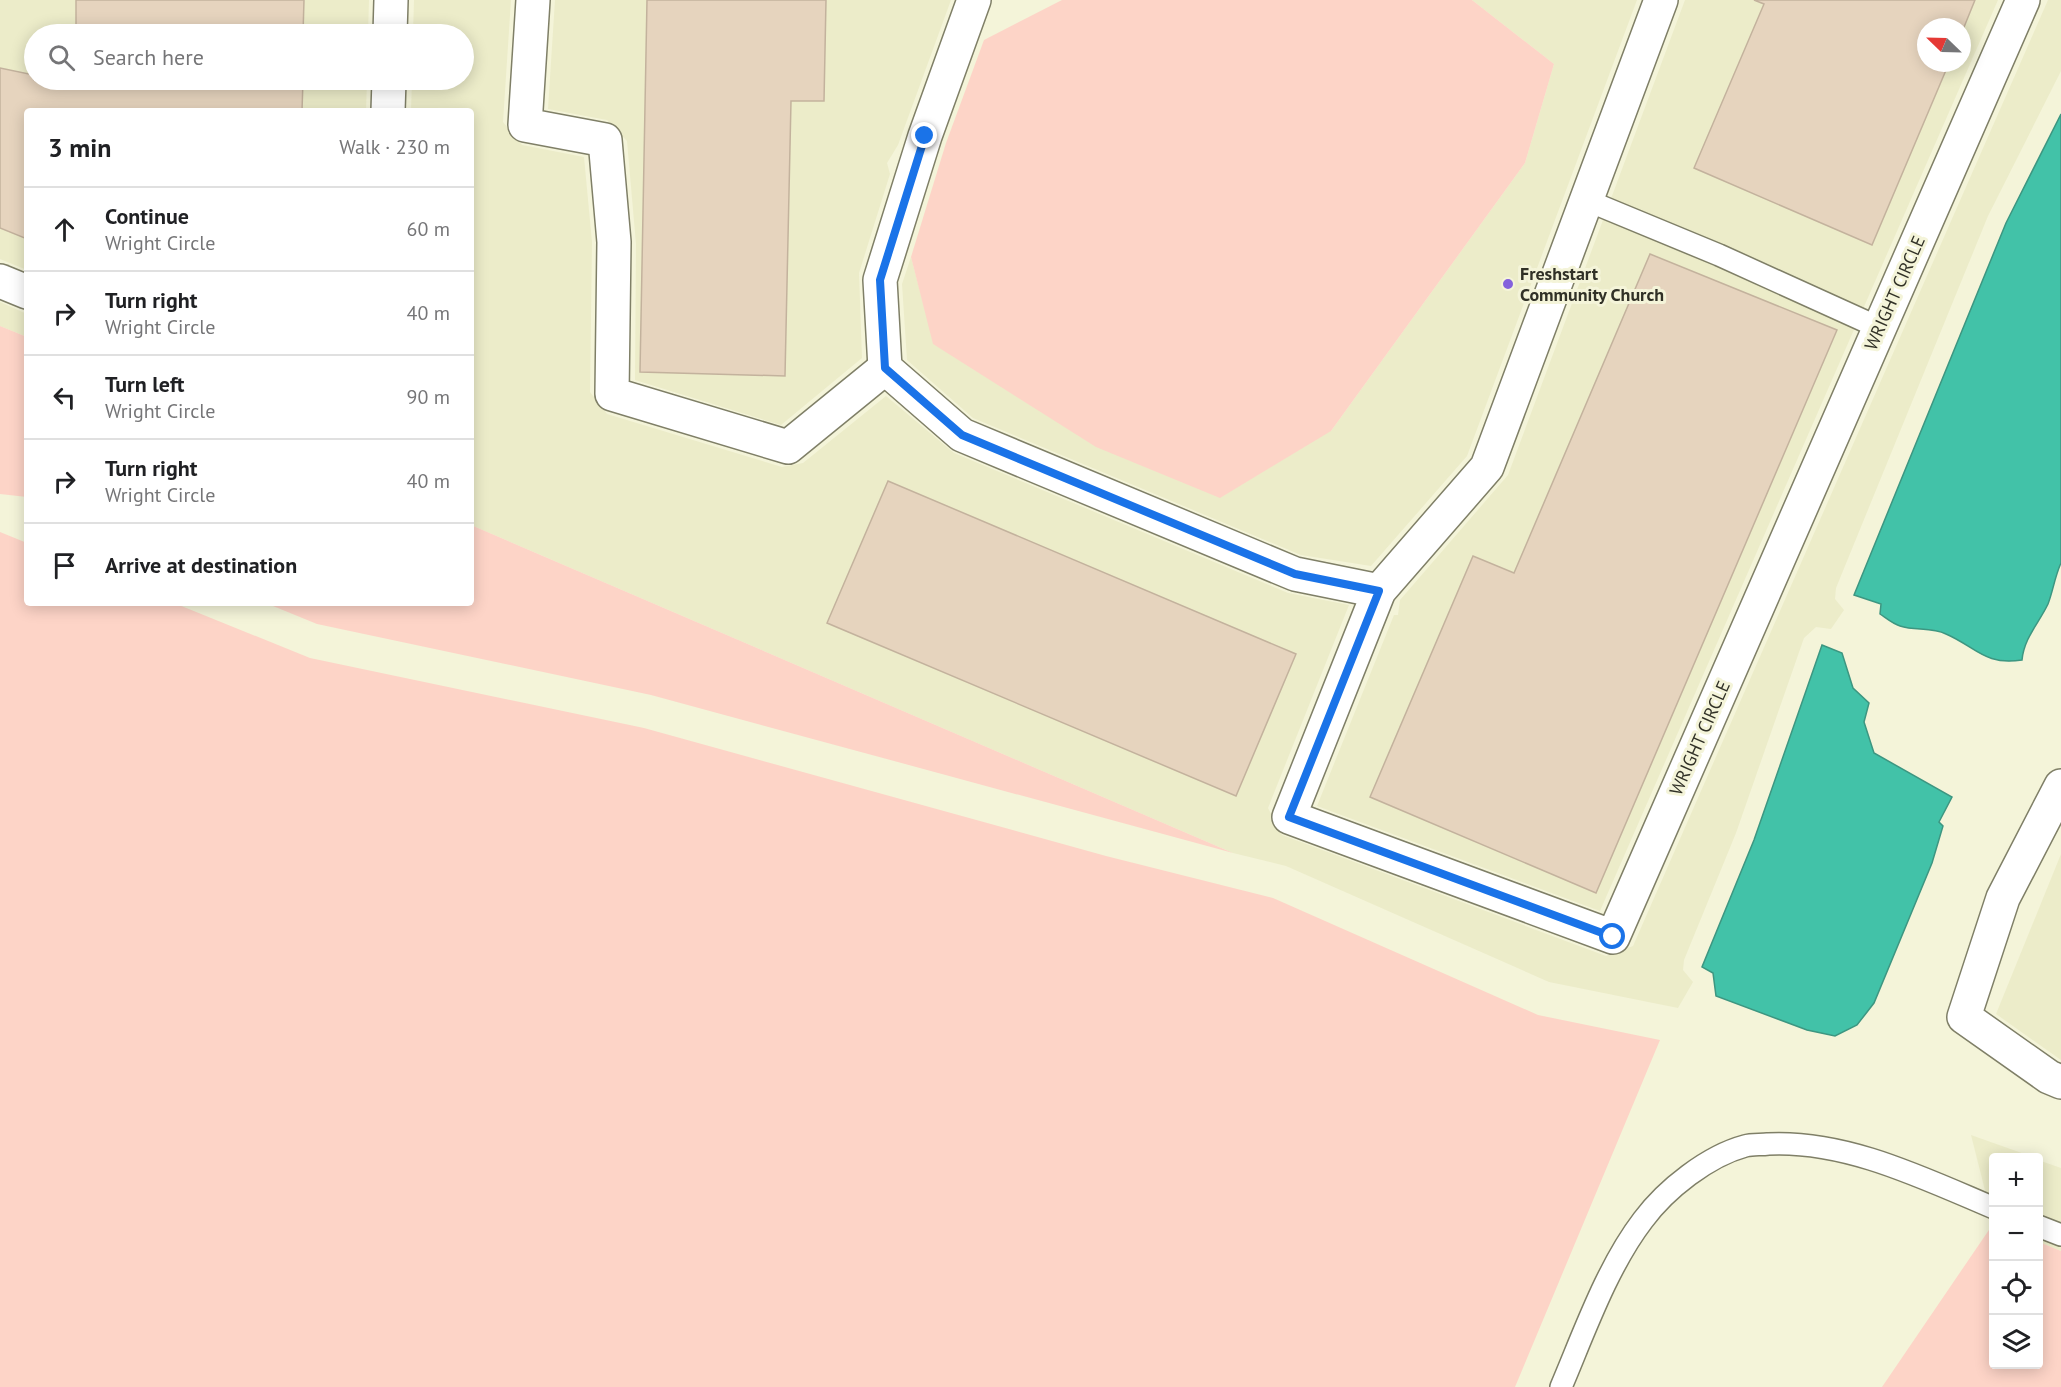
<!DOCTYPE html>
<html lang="en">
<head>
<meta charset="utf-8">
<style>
	:root { --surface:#fff; --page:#f2f2f2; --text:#202124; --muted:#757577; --line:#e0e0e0 }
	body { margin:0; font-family:"PT Sans",sans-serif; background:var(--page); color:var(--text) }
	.controls { position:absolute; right:18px; bottom:18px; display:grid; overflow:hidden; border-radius:6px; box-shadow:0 3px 15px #0003 }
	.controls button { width:54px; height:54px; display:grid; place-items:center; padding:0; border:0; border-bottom:2px solid var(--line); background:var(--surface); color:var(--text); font:30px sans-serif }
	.compass { position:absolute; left:1917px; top:18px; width:54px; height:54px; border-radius:50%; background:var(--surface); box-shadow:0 3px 15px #0003; rotate:293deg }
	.stop { position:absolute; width:18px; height:18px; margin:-14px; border:4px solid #1a73e8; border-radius:50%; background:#fff }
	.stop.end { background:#1a73e8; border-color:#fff; box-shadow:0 2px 6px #0008 }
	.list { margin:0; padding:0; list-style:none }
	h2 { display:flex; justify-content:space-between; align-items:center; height:78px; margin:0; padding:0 24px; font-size:26px }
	h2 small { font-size:20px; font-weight:400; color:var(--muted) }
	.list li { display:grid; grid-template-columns:39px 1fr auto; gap:18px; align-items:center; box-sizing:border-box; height:84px; padding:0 24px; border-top:2px solid var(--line) }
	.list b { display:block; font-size:22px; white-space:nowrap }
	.list p { margin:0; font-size:20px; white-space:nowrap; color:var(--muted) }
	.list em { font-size:20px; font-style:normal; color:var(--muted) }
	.icon { flex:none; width:33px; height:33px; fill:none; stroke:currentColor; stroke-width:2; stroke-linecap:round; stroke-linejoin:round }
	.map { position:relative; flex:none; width:2061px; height:1387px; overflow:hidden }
	.search { position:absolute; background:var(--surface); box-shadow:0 3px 15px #0003; left:24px; top:24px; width:450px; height:66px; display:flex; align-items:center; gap:15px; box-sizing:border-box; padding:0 21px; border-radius:33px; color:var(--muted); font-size:22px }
	.panel { position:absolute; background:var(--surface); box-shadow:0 3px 15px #0003; left:24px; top:108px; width:450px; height:498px; border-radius:6px }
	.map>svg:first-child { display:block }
	.built { fill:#ececc9; fill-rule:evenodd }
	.green { fill:#fdd4c7 }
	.water { fill:#42c2a8; stroke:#3d9681; stroke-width:1.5 }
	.building { fill:#e6d4be; stroke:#c3b29d; stroke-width:1.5 }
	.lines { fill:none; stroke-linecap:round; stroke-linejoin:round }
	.service-casing { stroke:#7f7f67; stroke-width:24 }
	.minor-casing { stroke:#7f7f67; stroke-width:36 }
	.service { stroke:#fff; stroke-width:21 }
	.minor { stroke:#fff; stroke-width:33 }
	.route { stroke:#1a73e8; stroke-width:8 }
	.poi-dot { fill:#8461dc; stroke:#f4f4d9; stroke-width:2 }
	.labels { text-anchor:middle; stroke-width:6; stroke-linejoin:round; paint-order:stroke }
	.poi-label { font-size:18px; font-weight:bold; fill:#313127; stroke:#f4f4d9; text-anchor:start }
	.street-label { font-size:18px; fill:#313127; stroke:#f4f4d9 }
</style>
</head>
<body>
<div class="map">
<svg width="2061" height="1387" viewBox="0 0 2061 1387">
	<rect width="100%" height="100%" fill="#f4f4d9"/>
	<g class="built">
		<polygon points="0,0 369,0 368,34 34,34 34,80 367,80 366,111 27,111 27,270 0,259"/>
		<polygon points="414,0 511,0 503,122 522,145 584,157 592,242 590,392 607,414 782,467 803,463 886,396 954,453 1288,593 1349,605 1268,808 1282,835 1606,956 1633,946 2048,0 2061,0 2061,71 1988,216 1836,588 1835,599 1844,610 1831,629 1816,627 1804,638 1736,833 1684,960 1683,970 1693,982 1678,1008 1549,982 1286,866 1233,853 471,525 471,111 411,111 412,80 464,80 464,34 413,34"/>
		<polygon points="555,0 951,0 898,145 887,163 890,174 859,273 862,358 781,425 635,380 636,244 627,141 607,120 548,109"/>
		<polygon points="1472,0 1637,0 1467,456 1371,566 1301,555 973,418 907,360 902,284 911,257 934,344 1331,431 1525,163 1554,64"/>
		<path d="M1685 0H1998L1600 911 1317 806 1394 615H1398L1400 600 1508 475ZM1926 27H1962V63H1926Z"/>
		<polygon points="0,302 27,314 27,337 0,326"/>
		<polygon points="2061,854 2061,1060 1996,1014"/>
		<polygon points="1971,1135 2033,1157 1994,1158 1993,1222"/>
		<polygon points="2038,1160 2061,1168 2061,1251 2039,1242"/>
	</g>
	<g class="green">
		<polygon points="1062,0 1472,0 1554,64 1525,163 1331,431 1220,498 1096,447 933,344 911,257 946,143 984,40"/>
		<polygon points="0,326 27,337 27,497 0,494"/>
		<polygon points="471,525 1233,853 651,695 317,624 273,606 272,603 471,603"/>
		<polygon points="0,532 27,543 27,603 174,603 310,658 644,728 1106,856 1273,898 1538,1015 1660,1040 1515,1387 0,1387"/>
		<polygon points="1993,1224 1994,1364 2038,1364 2039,1242 2061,1251 2061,1387 1882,1387"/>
	</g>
	<g class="water">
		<path d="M2061 114V563C2055 576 2053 591 2048 604 2039 623 2024 638 2022 660 1985 666 1976 647 1946 634 1931 627 1915 631 1900 626 1893 624 1886 618 1880 614L1881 604 1854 595 2006 223Z"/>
		<polygon points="1822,645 1842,653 1853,688 1869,703 1864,722 1874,753 1952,797 1939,822 1943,826 1932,863 1874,1003 1857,1025 1835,1036 1807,1030 1716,996 1713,973 1702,967 1754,840"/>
	</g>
	<g class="building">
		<polygon points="76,0 304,0 303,34 76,34"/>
		<polygon points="647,0 826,0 824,101 791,101 785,376 640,372"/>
		<polygon points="1754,0 1975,0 1962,32 1962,27 1926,27 1926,63 1949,63 1872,245 1694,168 1764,4"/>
		<polygon points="0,68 34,75 34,80 303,80 302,111 27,111 27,239 0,228"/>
		<polygon points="1650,254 1837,330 1596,893 1370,797 1473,556 1514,573"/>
		<polygon points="888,481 1296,654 1236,796 827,623"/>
	</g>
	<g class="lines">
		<g class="service-casing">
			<g id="service">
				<polyline points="1586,200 1719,255 1880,328"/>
				<polyline points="2038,1226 2061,1235"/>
				<path d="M1561 1387C1584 1333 1607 1267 1643 1220 1666 1189 1708 1156 1745 1146 1752 1144 1761 1145 1768 1144 1846 1140 1923 1178 1994 1208"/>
			</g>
		</g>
		<g class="minor-casing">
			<g id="minor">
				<polyline points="533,0 525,125 605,140 614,242 612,394 788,447 885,368"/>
				<polyline points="974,0 925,136 880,280 885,368 962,435 1295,574 1379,591"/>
				<polyline points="1661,0 1487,467 1379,591 1289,817 1613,937 2023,0"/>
				<polyline points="390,34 391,0"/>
				<polyline points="388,111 389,80"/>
				<polyline points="0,281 27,292"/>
				<polyline points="2061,786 2003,898 1964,1017 2049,1077 2061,1082"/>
			</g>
		</g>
		<use href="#service" class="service"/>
		<use href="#minor" class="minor"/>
	</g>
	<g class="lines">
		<polyline class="route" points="925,136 880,280 885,368 962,435 1295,574 1379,591 1289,817 1613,937"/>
	</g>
	<circle class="poi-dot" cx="1508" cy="284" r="6"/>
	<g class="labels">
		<g class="poi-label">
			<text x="1520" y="280">Freshstart<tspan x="1520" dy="21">Community Church</tspan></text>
		</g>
		<g class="street-label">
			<text transform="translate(1895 293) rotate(-66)" y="6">WRIGHT CIRCLE</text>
			<text transform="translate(1700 738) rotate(-66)" y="6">WRIGHT CIRCLE</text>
		</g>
	</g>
</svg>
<div class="controls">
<button>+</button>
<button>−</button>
<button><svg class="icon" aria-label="locate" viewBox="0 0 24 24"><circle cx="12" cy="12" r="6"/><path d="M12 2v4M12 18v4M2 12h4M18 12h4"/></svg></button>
<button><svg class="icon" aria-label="layers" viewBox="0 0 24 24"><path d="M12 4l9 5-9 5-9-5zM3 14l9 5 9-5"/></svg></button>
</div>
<svg class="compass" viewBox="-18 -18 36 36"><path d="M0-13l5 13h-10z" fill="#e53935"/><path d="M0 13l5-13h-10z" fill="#757577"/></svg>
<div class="stop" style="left:1613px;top:937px"></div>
<div class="stop end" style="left:925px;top:136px"></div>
<div class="search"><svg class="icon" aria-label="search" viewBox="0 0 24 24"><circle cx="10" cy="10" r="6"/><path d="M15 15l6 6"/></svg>Search here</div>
<section class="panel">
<h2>3 min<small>Walk · 230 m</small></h2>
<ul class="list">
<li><svg class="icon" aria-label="ahead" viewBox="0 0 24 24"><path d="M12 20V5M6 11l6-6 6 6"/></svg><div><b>Continue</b><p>Wright Circle</p></div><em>60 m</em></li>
<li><svg class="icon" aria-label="right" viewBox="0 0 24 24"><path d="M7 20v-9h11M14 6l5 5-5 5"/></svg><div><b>Turn right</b><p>Wright Circle</p></div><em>40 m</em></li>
<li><svg class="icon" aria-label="left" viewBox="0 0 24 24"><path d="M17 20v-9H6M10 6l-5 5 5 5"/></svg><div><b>Turn left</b><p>Wright Circle</p></div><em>90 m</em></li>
<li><svg class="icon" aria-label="right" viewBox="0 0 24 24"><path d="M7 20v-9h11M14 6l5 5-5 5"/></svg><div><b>Turn right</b><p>Wright Circle</p></div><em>40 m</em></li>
<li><svg class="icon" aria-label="arrive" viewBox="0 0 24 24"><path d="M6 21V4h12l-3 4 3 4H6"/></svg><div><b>Arrive at destination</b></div></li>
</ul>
</section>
</div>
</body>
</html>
